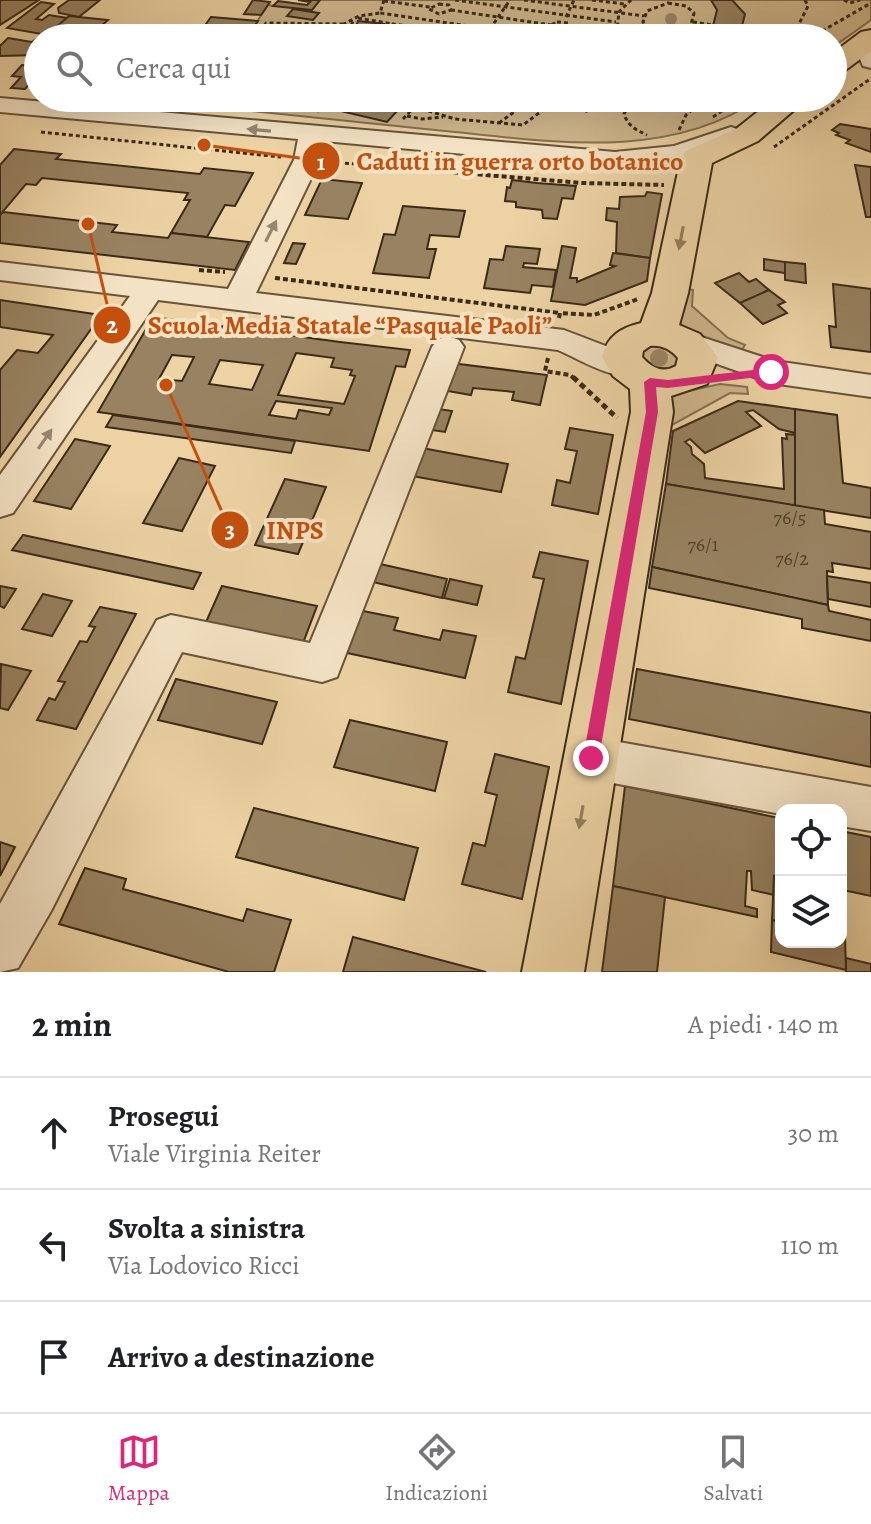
<!DOCTYPE html>
<html lang="it">
<head>
<meta charset="utf-8">
<style>
	:root { --surface:#fff; --page:#f2f2f2; --text:#202124; --muted:#757577; --line:#e0e0e0; --accent:#db2777 }
	body { margin:0; font-family:Alegreya,serif; background:var(--page); color:var(--text) }
	.controls { position:absolute; right:24px; bottom:24px; display:grid; overflow:hidden; border-radius:16px; box-shadow:0 8px 32px #0002 }
	.controls button { width:72px; height:72px; display:grid; place-items:center; padding:0; border:0; border-bottom:2px solid var(--line); background:var(--surface); color:var(--text); font:40px sans-serif }
	.stop { position:absolute; width:24px; height:24px; margin:-18px; border:6px solid #db2777; border-radius:50%; background:#fff }
	.stop.end { background:#db2777; border-color:#fff; box-shadow:0 2px 8px #0008 }
	.list { margin:0; padding:0; list-style:none }
	h2 { display:flex; justify-content:space-between; align-items:center; height:104px; margin:0; padding:0 32px; font-size:34px }
	h2 small { font-size:26px; font-weight:400; color:var(--muted) }
	.list li { display:grid; grid-template-columns:52px 1fr auto; gap:24px; align-items:center; box-sizing:border-box; height:112px; padding:0 32px; border-top:2px solid var(--line) }
	.list b { display:block; font-size:30px; white-space:nowrap }
	.list p { margin:0; font-size:26px; white-space:nowrap; color:var(--muted) }
	.list em { font-size:26px; font-style:normal; color:var(--muted) }
	.icon { flex:none; width:44px; height:44px; fill:none; stroke:currentColor; stroke-width:2; stroke-linecap:round; stroke-linejoin:round }
	.map { position:relative; flex:none; width:871px; height:972px; overflow:hidden }
	.search { position:absolute; background:var(--surface); box-shadow:0 8px 32px #0002; left:24px; right:24px; top:24px; height:88px; display:flex; align-items:center; gap:20px; box-sizing:border-box; padding:0 28px; border-radius:44px; color:var(--muted); font-size:30px }
	.sheet { height:440px; background:var(--surface) }
	nav { display:flex; justify-content:space-around; align-items:center; box-sizing:border-box; height:112px; border-top:2px solid var(--line); background:var(--surface); font-size:22px; color:var(--muted) }
	nav a { display:grid; justify-items:center; gap:4px }
	nav .on { color:var(--accent) }
	.map>svg:first-child { display:block }
	.green { fill:#cfb68c; stroke:#857052; stroke-width:2 }
	.building { fill:#988261; stroke:#3b2a18; stroke-width:2; fill-rule:evenodd }
	.lines { fill:none; stroke-linecap:round; stroke-linejoin:round }
	.minor-casing { stroke:#68543b; stroke-width:4 }
	.major-casing { stroke:#3b2a18; stroke-width:4 }
	.path-far2 { stroke:#3b2a18; stroke-width:3; stroke-dasharray:4 3; stroke-linecap:butt }
	.path-far1 { stroke:#3b2a18; stroke-width:4; stroke-dasharray:5 3; stroke-linecap:butt }
	.path { stroke:#3b2a18; stroke-width:5; stroke-dasharray:6 4; stroke-linecap:butt }
	.minor { fill:#f3e2c4; fill-rule:evenodd }
	.major { fill:#edd3a4; fill-rule:evenodd }
	.tree { fill:#9c8564 }
	.oneway { fill:#97866e }
	.oneway2 { fill:#947e5e }
	.route { fill:#db2777 }
	.labels { text-anchor:middle; stroke-width:8; stroke-linejoin:round; paint-order:stroke }
	.number-label { font-size:20px; fill:#52402a }
	.leader { fill:none; stroke:#c5500e; stroke-width:3 }
	.callout-dot { fill:#c5500e; stroke:#f3e2c4; stroke-width:3 }
	.mark-label { font-size:24px; text-anchor:middle; font-weight:bold; fill:#fff }
	.callout-label { font-size:26px; text-anchor:middle; font-weight:bold; fill:#c5500e; stroke:#f3e2c4; stroke-width:8; stroke-linejoin:round; paint-order:stroke }
</style>
</head>
<body>
<div class="map">
<svg width="871" height="972" viewBox="0 0 871 972">
	<rect width="100%" height="100%" fill="#edd3a4"/>
	<filter id="stains"><feTurbulence type="fractalNoise" baseFrequency=".0025" numOctaves="4"/><feColorMatrix values="0 0 0 0 .2 0 0 0 0 .09 0 0 0 0 .02 0 0 0 .5 -.17"/></filter>
	<radialGradient id="worn" r=".72"><stop offset=".6" stop-color="#630" stop-opacity="0"/><stop offset="1" stop-color="#630" stop-opacity=".3"/></radialGradient>
	<g class="green">
		<polygon points="320,0 871,0 871,20 833,47 833,38 246,38 268,5 312,10"/>
		<path d="M209 98H760C665 164 543 140 435 130 358 122 281 114 204 106Z"/>
		<polygon points="685,289 693,290 692,306 728,338 745,345 741,351 713,345 680,324"/>
		<polygon points="642,346 672,346 683,366 650,373 637,349"/>
		<polygon points="720,384 747,387 748,394 730,393 672,425 662,424 661,397"/>
	</g>
	<g class="building">
		<polygon points="0,0 39,0 0,25"/>
		<polygon points="69,0 100,0 79,17 59,13 58,8"/>
		<polygon points="253,0 270,2 261,15 244,14"/>
		<polygon points="298,0 320,0 312,10 273,6 278,1 307,5 310,2"/>
		<polygon points="711,0 732,0 745,14 739,38 710,38 717,10"/>
		<polygon points="41,2 54,4 36,19 42,20 49,15 67,18 47,35 7,28"/>
		<polygon points="293,9 319,13 313,20 287,16"/>
		<polygon points="69,16 108,20 87,38 38,38 38,43 32,42 43,34 47,35"/>
		<polygon points="211,17 258,21 246,38 196,38"/>
		<polygon points="358,21 384,24 384,29 375,29 372,38 351,38"/>
		<polygon points="8,38 38,43 38,55 0,56 0,46"/>
		<polygon points="22,65 34,66 32,68 38,68 38,74 25,89 11,88 21,77 12,76"/>
		<polygon points="123,98 209,98 204,106"/>
		<polygon points="327,98 351,98 398,110 387,122 324,107"/>
		<polygon points="840,124 871,129 871,152 846,143 850,140 836,135 839,133 832,130"/>
		<polygon points="14,149 61,154 56,159 200,174 204,168 253,173 235,206 225,205 207,237 171,233 190,200 184,200 188,193 42,178 36,185 26,184 0,215 0,165"/>
		<polygon points="855,165 871,167 871,217 866,217"/>
		<polygon points="322,179 362,183 348,219 305,215"/>
		<polygon points="512,180 537,183 576,186 573,199 562,198 557,219 543,218 542,210 516,207 516,202 505,201 507,187 510,188"/>
		<polygon points="647,192 662,194 650,258 616,253 617,222 606,220 607,208 619,209 620,197 645,196"/>
		<polygon points="403,206 465,211 459,237 430,235 427,249 436,249 429,278 373,273 384,234 395,235"/>
		<polygon points="3,212 117,225 112,232 168,238 171,233 249,242 235,270 0,243 0,215"/>
		<polygon points="293,243 305,244 296,264 284,263"/>
		<polygon points="506,246 540,249 537,264 524,263 523,267 556,270 553,287 532,285 530,293 484,288 490,259 503,260"/>
		<polygon points="562,246 576,248 570,278 577,278 577,282 615,266 610,265 613,253 650,258 647,281 585,305 551,301"/>
		<polygon points="764,259 785,262 785,273 764,270"/>
		<polygon points="785,262 805,264 806,283 785,280"/>
		<polygon points="739,273 749,282 756,279 769,290 740,303 715,283"/>
		<polygon points="833,284 871,289 871,352 831,347 829,326 836,327"/>
		<polygon points="769,290 785,302 778,305 787,313 763,324 740,303"/>
		<polygon points="0,300 101,315 0,457 0,370 17,350 38,353 53,335 0,327"/>
		<path d="M153 317 340 342 410 350 405 367 396 366 369 451 98 412ZM296 353 334 358 331 367 352 370 350 375 355 376 344 404 278 395ZM172 355 194 357 182 381 159 379ZM220 360 263 365 252 390 209 384ZM276 401 332 408 329 415 299 410 296 419 269 415Z"/>
		<polygon points="451,363 547,375 540,405 512,400 514,392 473,388 471,395 442,390"/>
		<polygon points="738,401 795,409 795,433 779,429 753,410 746,412 761,426 705,453 690,439 685,442 691,447 692,454 704,464 705,478 784,489 782,438 787,439 786,434 795,435 795,506 666,484 673,431"/>
		<polygon points="432,408 452,411 445,432 425,429"/>
		<polygon points="795,409 837,415 843,483 871,488 871,518 795,506"/>
		<polygon points="113,415 142,419 295,441 291,453 106,427"/>
		<polygon points="570,428 613,435 598,514 552,505 557,480 570,483 577,451 565,449"/>
		<polygon points="75,439 110,446 71,509 34,501"/>
		<polygon points="422,448 508,464 501,492 412,476"/>
		<polygon points="179,458 215,466 182,531 143,523"/>
		<polygon points="285,479 326,487 298,554 255,545"/>
		<polygon points="666,484 824,510 825,524 871,532 871,569 832,563 833,572 827,571 828,605 652,567"/>
		<polygon points="23,535 201,573 193,589 12,550"/>
		<polygon points="540,552 588,561 561,704 508,692 516,657 525,659 544,579 533,577"/>
		<polygon points="380,564 447,579 442,598 373,582"/>
		<polygon points="652,567 828,605 829,611 871,620 871,641 802,628 802,619 649,588"/>
		<polygon points="827,576 871,583 871,607 828,599"/>
		<polygon points="450,579 482,586 477,605 444,598"/>
		<polygon points="0,586 16,589 4,608 0,606"/>
		<polygon points="222,586 317,606 303,643 206,622"/>
		<polygon points="43,594 72,601 52,636 22,629"/>
		<polygon points="100,607 136,614 76,729 37,720 49,698 55,700 65,682 58,681 80,641 87,642 95,627 89,626"/>
		<polygon points="363,611 398,618 394,630 440,640 443,630 476,636 465,678 347,653"/>
		<polygon points="1,664 31,671 8,710 0,708"/>
		<polygon points="637,669 871,713 871,767 629,719"/>
		<polygon points="176,679 277,702 262,744 158,720"/>
		<polygon points="350,720 447,742 435,791 334,767"/>
		<polygon points="495,754 549,767 522,899 462,884 473,843 485,846 497,795 485,792"/>
		<polygon points="625,786 779,818 779,877 774,876 774,895 752,890 751,871 747,871 745,906 757,909 757,917 613,886"/>
		<polygon points="254,808 418,848 404,900 236,857"/>
		<polygon points="779,818 781,818 781,922 772,920 774,876 779,877"/>
		<polygon points="841,831 871,837 871,896 843,890 845,937 841,936"/>
		<polygon points="0,842 15,847 0,876"/>
		<polygon points="85,868 126,879 123,889 243,921 247,909 291,920 274,972 229,972 59,924"/>
		<polygon points="613,886 665,897 657,972 602,972"/>
		<polygon points="772,920 781,922 781,942 841,942 841,936 845,937 846,970 771,952"/>
		<polygon points="353,937 486,972 343,972"/>
		<polygon points="846,958 871,964 871,972 846,972"/>
	</g>
	<g class="lines">
		<g class="minor-casing">
			<g id="minor">
				<polygon points="864,37 871,39 871,68 863,66 853,44"/>
				<path d="M0 98 615 152 674 146 731 127 740 130 744 135 740 140C700 157 659 166 615 168L324 141 320 160 256 293 564 330 637 358 642 366 637 374C613 381 581 360 558 350L158 300 13 513 0 517V475L130 296 0 280V262L228 289 294 160 298 139 0 112Z"/>
				<polygon points="686,332 775,361 871,375 871,397 771,383 675,349 670,342 675,335"/>
				<polygon points="448,336 459,340 464,347 337,677 322,682 182,652 51,911 18,968 0,972 0,904 157,620 171,615 310,643 432,347 437,340"/>
				<polygon points="591,737 871,787 871,831 841,826 841,810 781,810 781,814 591,779 575,773 569,758 575,743"/>
			</g>
		</g>
		<g class="major-casing">
			<g id="major">
				<polygon points="871,30 871,51 843,72 833,74 833,53 861,32"/>
				<path d="M775 98H808L758 141 712 163 688 293 679 325 700 334 718 358 707 384 671 396 673 412 584 972H522L631 412 630 389 613 376 602 357C608 335 621 328 641 323L652 293 681 158 686 151 736 129ZM650 346C662 345 670 349 678 358L676 366C662 374 651 367 642 357L643 351Z"/>
			</g>
		</g>
		<g class="path-far2">
			<polyline points="384,0 380,13 551,38"/>
			<polyline points="455,0 616,22"/>
			<polyline points="524,0 644,16"/>
			<polyline points="592,0 624,4"/>
			<polyline points="805,0 808,6 797,28 808,38"/>
			<polyline points="844,0 850,3 860,0"/>
			<polyline points="384,1 430,7"/>
			<path d="M668 3 686 6 694 13 689 32C671 39 656 38 643 22L647 11Z"/>
			<polygon points="439,4 449,5 451,10 439,14 429,9"/>
			<polyline points="451,10 551,25"/>
			<polyline points="566,17 574,0"/>
			<polyline points="358,18 393,24"/>
			<polygon points="557,22 569,23 572,27 565,31 554,29 551,25"/>
			<polyline points="693,22 713,25"/>
			<polyline points="400,26 412,38"/>
			<polyline points="572,27 610,32 617,30 619,12 631,0"/>
			<polyline points="741,28 805,38"/>
			<polyline points="490,29 510,0"/>
			<polyline points="257,38 266,23 344,24"/>
			<polyline points="318,38 359,16 380,13"/>
			<polyline points="346,38 353,21"/>
			<polyline points="387,38 393,24 495,38"/>
			<polyline points="810,38 871,3"/>
			<polyline points="275,98 319,111"/>
			<polyline points="308,98 316,110 321,98"/>
			<polyline points="392,98 417,103"/>
			<polyline points="551,98 589,112"/>
			<path d="M632 98 624 114C628 126 636 130 647 135"/>
			<polyline points="415,107 455,119 523,125 559,98"/>
			<polyline points="407,116 422,119 443,117"/>
			<polyline points="713,117 741,98"/>
			<polyline points="403,119 423,98 449,102 500,98"/>
			<polyline points="499,123 533,98"/>
			<polyline points="679,130 686,115 706,98"/>
			<polyline points="41,132 281,157"/>
			<polyline points="774,147 870,79"/>
			<polyline points="331,162 414,169"/>
		</g>
		<g class="path-far1">
			<polyline points="390,167 582,183 664,185"/>
			<polyline points="199,270 225,272"/>
			<polyline points="275,278 560,313"/>
			<polyline points="559,318 560,313 594,315 638,299"/>
			<polyline points="548,358 545,371 570,375 575,379"/>
		</g>
		<polyline class="path" points="573,377 617,418"/>
		<use href="#minor" class="minor"/>
		<use href="#major" class="major"/>
	</g>
	<g class="tree">
		<circle cx="671" cy="19" r="6"/>
		<circle cx="659" cy="358" r="9"/>
	</g>
	<defs><path id="oneway-solid" d="M-6-.8H1V-3.2L6.5 0L1 3.2V.8H-6Z" transform="scale(2)"/></defs>
	<g class="oneway">
		<use href="#oneway-solid" transform="translate(259 130) rotate(-175)"/>
		<use href="#oneway-solid" transform="translate(271 231) rotate(-63)"/>
		<use href="#oneway-solid" transform="translate(45 439) rotate(-55)"/>
	</g>
	<g class="oneway2">
		<use href="#oneway-solid" transform="translate(681 238) rotate(101)"/>
		<use href="#oneway-solid" transform="translate(581 817) rotate(100)"/>
	</g>
	<polygon class="route" points="771,368 775,369 775,375 668,388 656,387 658,412 599,758 591,765 586,763 583,758 646,412 644,382 650,378 668,380"/>
	<g class="labels">
		<g class="number-label">
			<text x="790" y="524">76/5</text>
			<text x="703" y="551">76/1</text>
			<text x="792" y="565">76/2</text>
		</g>
	</g>
	<path class="leader" d="M204 145L321 161M88 224L112 325M166 385L230 530"/>
	<g class="callout-dot">
		<circle cx="204" cy="145" r="8"/>
		<circle cx="88" cy="224" r="8"/>
		<circle cx="166" cy="385" r="8"/>
		<circle cx="321" cy="161" r="20"/>
		<circle cx="112" cy="325" r="20"/>
		<circle cx="230" cy="530" r="20"/>
	</g>
	<g class="mark-label">
		<text x="321" y="170">1</text>
		<text x="112" y="333">2</text>
		<text x="230" y="538">3</text>
	</g>
	<g class="callout-label">
		<text x="520" y="170">Caduti in guerra orto botanico</text>
		<text x="350" y="334">Scuola Media Statale “Pasquale Paoli”</text>
		<text x="295" y="539">INPS</text>
	</g>
	<rect width="100%" height="100%" filter="url(#stains)"/>
	<rect width="100%" height="100%" fill="url(#worn)"/>
</svg>
<div class="controls">
<button><svg class="icon" aria-label="locate" viewBox="0 0 24 24"><circle cx="12" cy="12" r="6"/><path d="M12 2v4M12 18v4M2 12h4M18 12h4"/></svg></button>
<button><svg class="icon" aria-label="layers" viewBox="0 0 24 24"><path d="M12 4l9 5-9 5-9-5zM3 14l9 5 9-5"/></svg></button>
</div>
<div class="stop" style="left:771px;top:372px"></div>
<div class="stop end" style="left:591px;top:758px"></div>
<div class="search"><svg class="icon" aria-label="search" viewBox="0 0 24 24"><circle cx="10" cy="10" r="6"/><path d="M15 15l6 6"/></svg>Cerca qui</div>
</div>
<section class="sheet">
<h2>2 min<small>A piedi · 140 m</small></h2>
<ul class="list">
<li><svg class="icon" aria-label="ahead" viewBox="0 0 24 24"><path d="M12 20V5M6 11l6-6 6 6"/></svg><div><b>Prosegui</b><p>Viale Virginia Reiter</p></div><em>30 m</em></li>
<li><svg class="icon" aria-label="left" viewBox="0 0 24 24"><path d="M17 20v-9H6M10 6l-5 5 5 5"/></svg><div><b>Svolta a sinistra</b><p>Via Lodovico Ricci</p></div><em>110 m</em></li>
<li><svg class="icon" aria-label="arrive" viewBox="0 0 24 24"><path d="M6 21V4h12l-3 4 3 4H6"/></svg><div><b>Arrivo a destinazione</b></div></li>
</ul>
</section>
<nav>
<a class="on"><svg class="icon" aria-label="map" viewBox="0 0 24 24"><path d="M3 6l6-2 6 2 6-2v14l-6 2-6-2-6 2zM9 4v14M15 6v14"/></svg>Mappa</a>
<a><svg class="icon" aria-label="directions" viewBox="0 0 24 24"><path d="M12 3l9 9-9 9-9-9zM9 14v-3h6M13 9l2 2-2 2"/></svg>Indicazioni</a>
<a><svg class="icon" aria-label="saved" viewBox="0 0 24 24"><path d="M7 4h10v16l-5-4-5 4z"/></svg>Salvati</a>
</nav>
</body>
</html>
